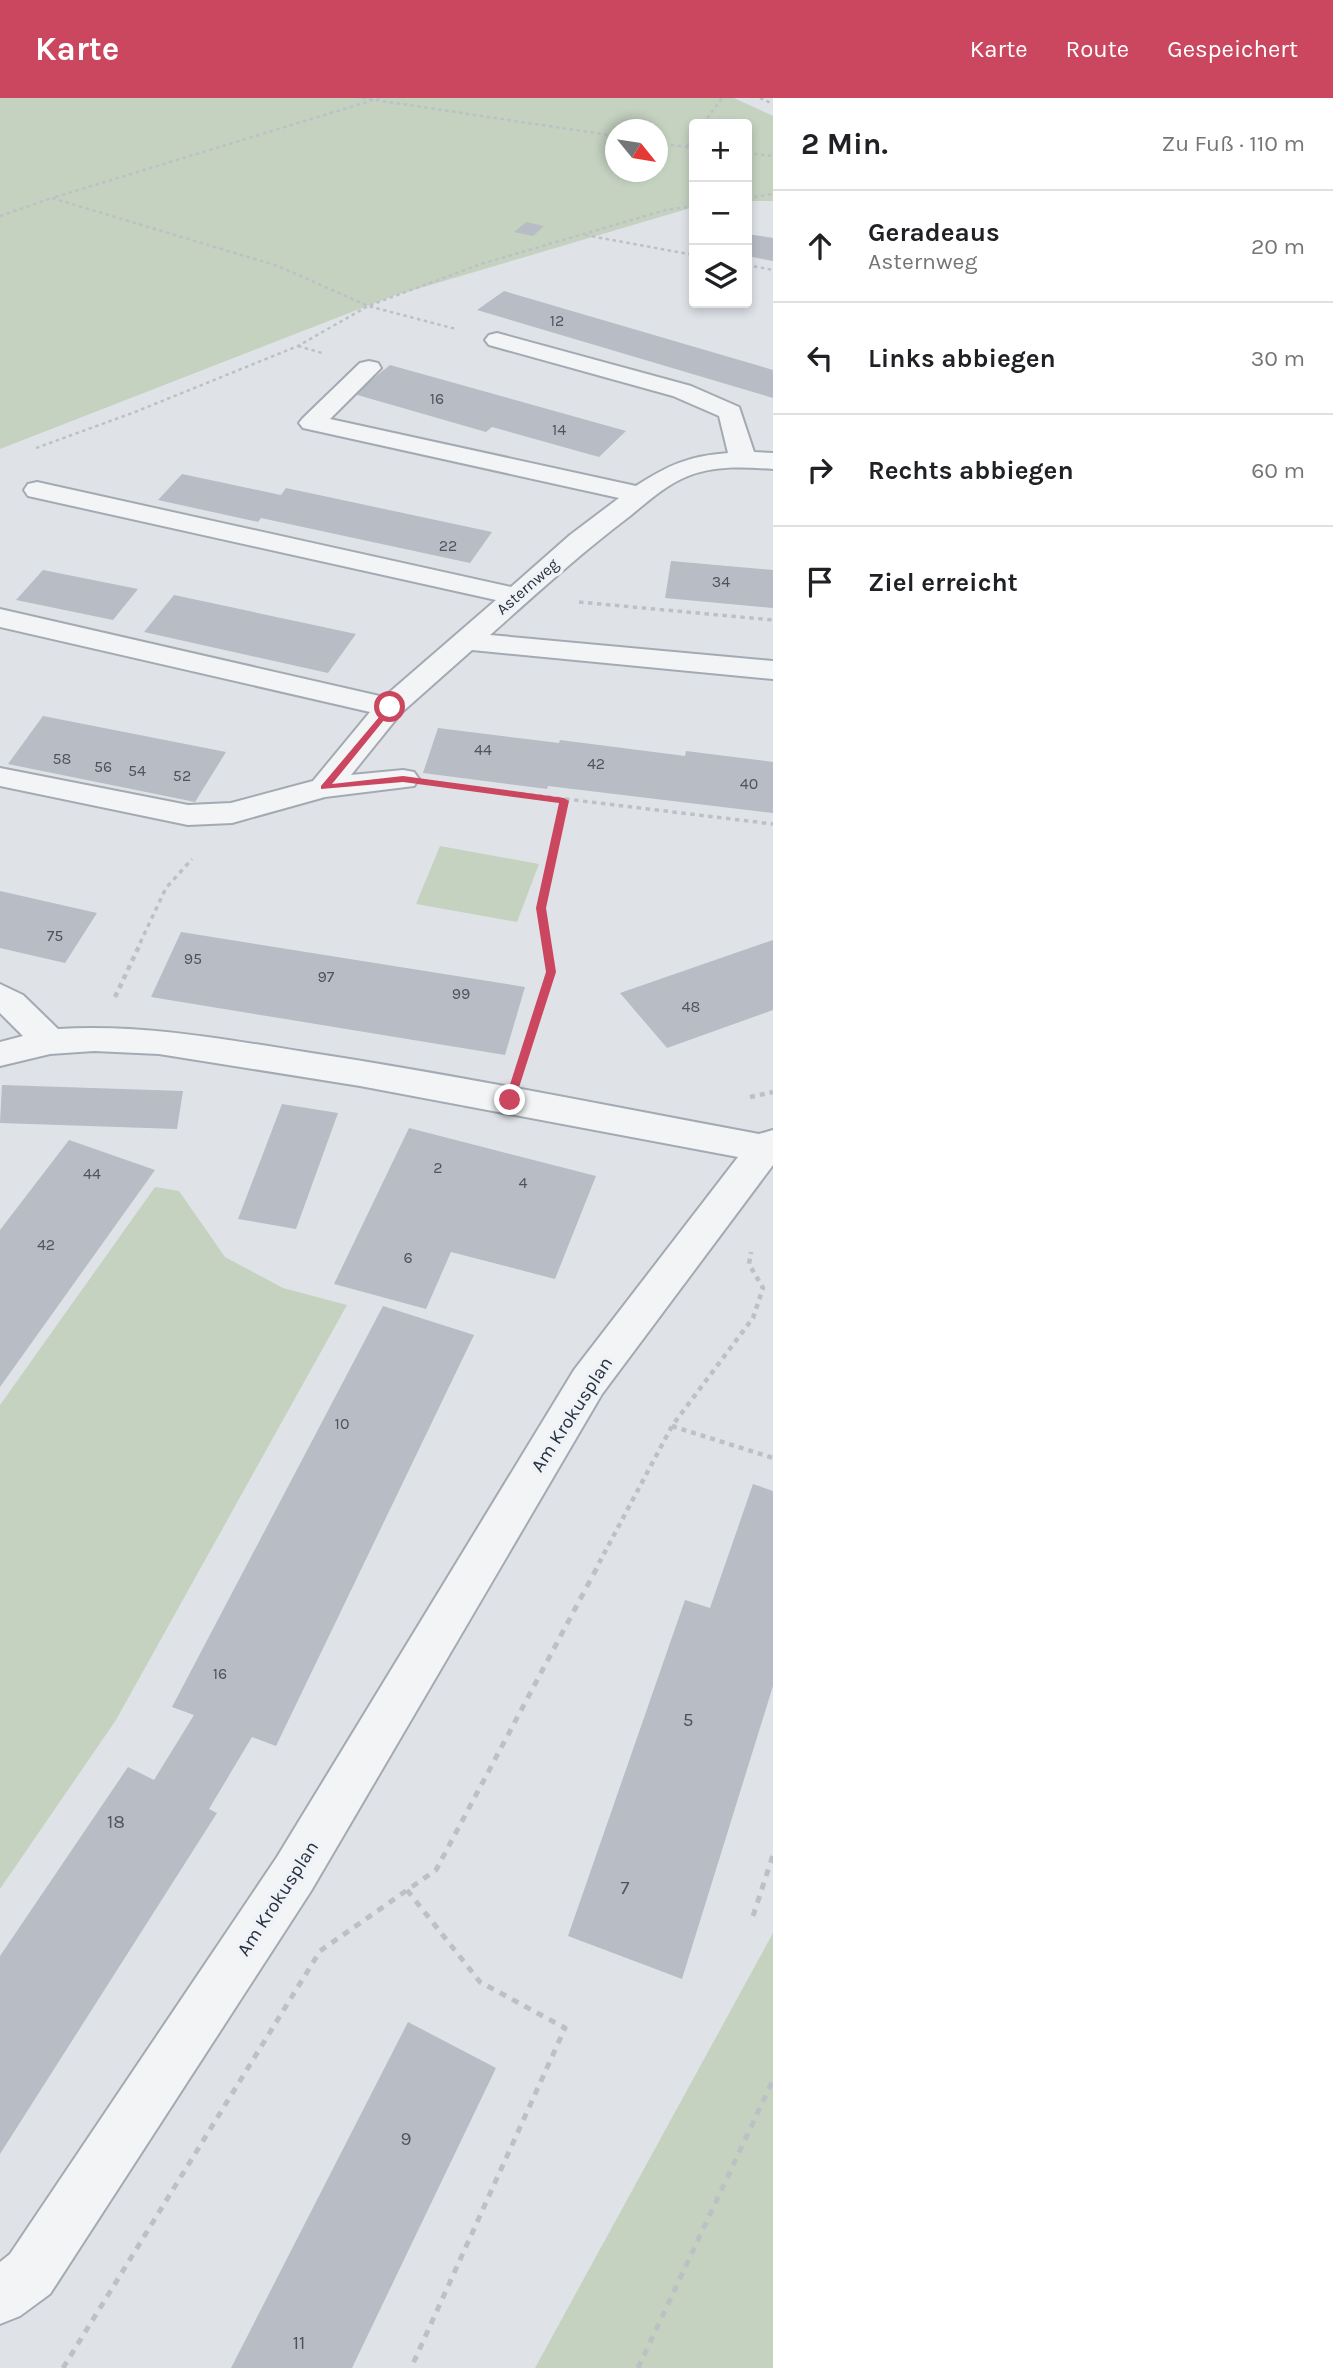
<!DOCTYPE html>
<html lang="de">
<head>
<meta charset="utf-8">
<style>
	:root { --surface:#fff; --page:#f2f2f2; --text:#202124; --muted:#757577; --line:#e0e0e0; --accent:#cb475f }
	body { margin:0; font-family:Karla,sans-serif; background:var(--page); color:var(--text) }
	.controls { position:absolute; right:21px; top:21px; display:grid; overflow:hidden; border-radius:7px; box-shadow:0 4px 10px #0003 }
	.controls button { width:63px; height:63px; display:grid; place-items:center; padding:0; border:0; border-bottom:2px solid var(--line); background:var(--surface); color:var(--text); font:35px sans-serif }
	.compass { position:absolute; left:605px; top:21px; width:63px; height:63px; border-radius:50%; background:var(--surface); box-shadow:0 4px 10px #0003; rotate:120deg }
	.stop { position:absolute; width:21px; height:21px; margin:-16px; border:5px solid #cb475f; border-radius:50%; background:#fff }
	.stop.end { background:#cb475f; border-color:#fff; box-shadow:0 2px 7px #0008 }
	.list { margin:0; padding:0; list-style:none }
	h2 { display:flex; justify-content:space-between; align-items:center; height:91px; margin:0; padding:0 28px; font-size:30px }
	h2 small { font-size:23px; font-weight:400; color:var(--muted) }
	.list li { display:grid; grid-template-columns:46px 1fr auto; gap:21px; align-items:center; box-sizing:border-box; height:112px; padding:0 28px; border-top:2px solid var(--line) }
	.list b { display:block; font-size:26px; white-space:nowrap }
	.list p { margin:0; font-size:23px; white-space:nowrap; color:var(--muted) }
	.list em { font-size:23px; font-style:normal; color:var(--muted) }
	.icon { flex:none; width:38px; height:38px; fill:none; stroke:currentColor; stroke-width:2; stroke-linecap:round; stroke-linejoin:round }
	.map { position:relative; flex:none; width:773px; height:2270px; overflow:hidden }
	header { display:flex; align-items:center; gap:42px; box-sizing:border-box; height:98px; padding:0 35px; background:var(--accent); color:#fff }
	header strong { font-size:33px }
	nav { display:flex; gap:38px; margin-inline-start:auto; font-size:24px }
	main { display:flex }
	aside { flex:1; background:var(--surface) }
	.map>svg:first-child { display:block }
	.green { fill:#c5d2c0; fill-rule:evenodd }
	.building { fill:#b7bcc5 }
	.lines { fill:none; stroke-linecap:round; stroke-linejoin:round }
	.minor-casing { stroke:#a4aab2; stroke-width:4 }
	.path-far3 { stroke:#bdc1c6; stroke-width:2.5; stroke-dasharray:3.5 3.5; stroke-linecap:butt }
	.path-far2 { stroke:#bdc1c6; stroke-width:3.5; stroke-dasharray:4.5 4.5; stroke-linecap:butt }
	.path-far1 { stroke:#bdc1c6; stroke-width:4.5; stroke-dasharray:5 5; stroke-linecap:butt }
	.path { stroke:#bdc1c6; stroke-width:5; stroke-dasharray:7 7; stroke-linecap:butt }
	.minor { fill:#f2f4f6; fill-rule:evenodd }
	.route { fill:#cb475f }
	.labels { text-anchor:middle; stroke-width:7; stroke-linejoin:round; paint-order:stroke }
	.number-label { font-size:16px; fill:#4c5460 }
	.far-street-label { font-size:16px; fill:#28313f; stroke:#eff2f6 }
	.street-label { font-size:19px; fill:#28313f; stroke:#eff2f6 }
	.near-number-label { font-size:19px; fill:#4c5460 }
</style>
</head>
<body>
<header>
<strong>Karte</strong>
<nav><a>Karte</a><a>Route</a><a>Gespeichert</a></nav>
</header>
<main>
<div class="map">
<svg width="773" height="2270" viewBox="0 0 773 2270">
	<rect width="100%" height="100%" fill="#dfe3e8"/>
	<g class="green">
		<path d="M0 0H734L773 18V103H747V26H694V109L393 198 0 351ZM615 32H657V74H615Z"/>
		<polygon points="440,748 539,766 517,824 416,806"/>
		<polygon points="155,1089 179,1093 225,1159 283,1190 347,1207 116,1622 0,1791 0,1307"/>
		<polygon points="773,1835 773,2270 535,2270"/>
	</g>
	<g class="building">
		<polygon points="526,124 544,128 533,138 514,134"/>
		<polygon points="747,136 773,140 773,163 747,158"/>
		<polygon points="504,193 773,272 773,300 477,212"/>
		<polygon points="390,267 626,333 599,359 492,329 486,334 354,296"/>
		<polygon points="182,376 281,397 286,390 492,434 470,465 261,420 258,424 158,402"/>
		<polygon points="671,463 773,472 773,510 665,500"/>
		<polygon points="43,472 138,491 113,522 16,502"/>
		<polygon points="174,497 356,536 328,575 144,534"/>
		<polygon points="43,618 226,654 195,704 8,666"/>
		<polygon points="438,630 559,645 560,642 685,658 686,653 773,664 773,715 548,688 547,691 423,675"/>
		<polygon points="0,793 97,815 65,865 0,850"/>
		<polygon points="181,834 525,889 505,957 151,899"/>
		<polygon points="773,842 773,912 667,950 620,895"/>
		<polygon points="2,987 183,993 177,1031 0,1025"/>
		<polygon points="282,1006 338,1015 296,1131 238,1121"/>
		<polygon points="409,1030 596,1078 555,1181 451,1154 426,1211 334,1186"/>
		<polygon points="69,1042 155,1072 0,1289 0,1132"/>
		<polygon points="383,1208 474,1237 276,1648 252,1639 209,1711 217,1715 0,2056 0,1858 128,1669 154,1682 194,1617 172,1609"/>
		<polygon points="753,1386 773,1393 773,1588 682,1881 568,1838 685,1502 710,1510"/>
		<polygon points="408,1924 496,1970 352,2270 231,2270"/>
	</g>
	<g class="lines">
		<g class="minor-casing">
			<g id="minor">
				<path d="M497 235 691 288 739 309 754 354 773 355V371C745 369 715 367 688 378 667 386 647 404 630 418 581 455 536 496 490 537L773 563V581L472 552 401 615 351 677 403 672 414 674 419 681 414 688 325 699 232 725 188 727 0 688V670L188 707 231 705 313 683 370 614 0 529V511L384 599 496 502 28 398 24 392 28 386 37 384 511 489 570 437 619 400 303 330 299 325 303 320 360 265 369 263 378 265 381 270 330 321 636 388C668 367 689 358 728 355L719 318 673 298 489 247 485 242 489 237Z"/>
				<path d="M0 886 23 897 58 931C142 926 223 941 305 954 457 977 608 1008 759 1036L773 1032V1067L602 1296 311 1793 50 2196 20 2218 0 2226V2164L10 2156 277 1759 574 1272 738 1059 360 988 159 956 94 953 50 956 0 968V944L23 938 0 915Z"/>
			</g>
		</g>
		<g class="path-far3">
			<polyline points="362,0 615,38"/>
			<polyline points="380,0 52,100 278,168 368,208 456,231"/>
			<polyline points="760,0 773,6"/>
			<polyline points="703,26 722,0"/>
			<polyline points="657,45 694,50"/>
			<polyline points="687,48 694,38"/>
			<polyline points="747,55 773,58"/>
			<polyline points="747,100 773,96"/>
			<polyline points="0,118 52,100"/>
			<polyline points="585,137 694,157"/>
			<polyline points="747,167 773,172"/>
			<polyline points="298,248 322,255"/>
			<polyline points="36,350 135,314 298,248 368,208 481,166 666,112 694,108"/>
		</g>
		<g class="path-far2">
			<polyline points="579,504 773,522"/>
			<polyline points="449,687 773,726"/>
			<polyline points="140,845 166,790 192,761"/>
			<polyline points="547,845 541,810 564,703"/>
		</g>
		<g class="path-far1">
			<polyline points="115,899 141,844"/>
			<polyline points="524,960 551,874 546,844"/>
			<polyline points="750,999 773,994"/>
			<polyline points="672,1328 773,1360"/>
			<polyline points="599,1465 672,1328 753,1220 763,1190 749,1166 751,1154"/>
		</g>
		<g class="path">
			<polyline points="407,1792 480,1884 565,1930 411,2270"/>
			<polyline points="753,1818 773,1757"/>
			<polyline points="63,2270 320,1853 436,1772 600,1464"/>
			<polyline points="638,2270 773,1982"/>
		</g>
		<use href="#minor" class="minor"/>
	</g>
	<polygon class="route" points="390,606 394,609 393,611 332,686 403,678 564,700 569,703 546,810 556,874 514,1005 510,1006 505,1002 546,874 536,810 559,705 403,684 321,691 321,688"/>
	<g class="labels">
		<g class="number-label">
			<text x="557" y="228">12</text>
			<text x="437" y="306">16</text>
			<text x="559" y="337">14</text>
			<text x="448" y="453">22</text>
			<text x="721" y="489">34</text>
			<text x="483" y="657">44</text>
			<text x="62" y="666">58</text>
			<text x="596" y="671">42</text>
			<text x="103" y="674">56</text>
			<text x="137" y="678">54</text>
			<text x="182" y="683">52</text>
			<text x="749" y="691">40</text>
			<text x="55" y="843">75</text>
			<text x="193" y="866">95</text>
			<text x="326" y="884">97</text>
			<text x="461" y="901">99</text>
			<text x="691" y="914">48</text>
			<text x="438" y="1075">2</text>
			<text x="92" y="1081">44</text>
			<text x="523" y="1090">4</text>
			<text x="46" y="1152">42</text>
			<text x="408" y="1165">6</text>
			<text x="342" y="1331">10</text>
			<text x="220" y="1581">16</text>
		</g>
		<g class="far-street-label">
			<text transform="translate(527 488) rotate(-41)" y="6">Asternweg</text>
		</g>
		<g class="street-label">
			<text transform="translate(571 1316) rotate(-57)" y="7">Am Krokusplan</text>
			<text transform="translate(277 1800) rotate(-57)" y="7">Am Krokusplan</text>
		</g>
		<g class="near-number-label">
			<text x="688" y="1628">5</text>
			<text x="116" y="1730">18</text>
			<text x="625" y="1796">7</text>
			<text x="406" y="2047">9</text>
			<text x="299" y="2251">11</text>
		</g>
	</g>
</svg>
<div class="controls">
<button>+</button>
<button>−</button>
<button><svg class="icon" aria-label="layers" viewBox="0 0 24 24"><path d="M12 4l9 5-9 5-9-5zM3 14l9 5 9-5"/></svg></button>
</div>
<svg class="compass" viewBox="-18 -18 36 36"><path d="M0-13l5 13h-10z" fill="#e53935"/><path d="M0 13l5-13h-10z" fill="#757577"/></svg>
<div class="stop" style="left:390px;top:609px"></div>
<div class="stop end" style="left:510px;top:1002px"></div>
</div>
<aside>
<h2>2 Min.<small>Zu Fuß · 110 m</small></h2>
<ul class="list">
<li><svg class="icon" aria-label="ahead" viewBox="0 0 24 24"><path d="M12 20V5M6 11l6-6 6 6"/></svg><div><b>Geradeaus</b><p>Asternweg</p></div><em>20 m</em></li>
<li><svg class="icon" aria-label="left" viewBox="0 0 24 24"><path d="M17 20v-9H6M10 6l-5 5 5 5"/></svg><div><b>Links abbiegen</b></div><em>30 m</em></li>
<li><svg class="icon" aria-label="right" viewBox="0 0 24 24"><path d="M7 20v-9h11M14 6l5 5-5 5"/></svg><div><b>Rechts abbiegen</b></div><em>60 m</em></li>
<li><svg class="icon" aria-label="arrive" viewBox="0 0 24 24"><path d="M6 21V4h12l-3 4 3 4H6"/></svg><div><b>Ziel erreicht</b></div></li>
</ul>
</aside>
</main>
</body>
</html>
